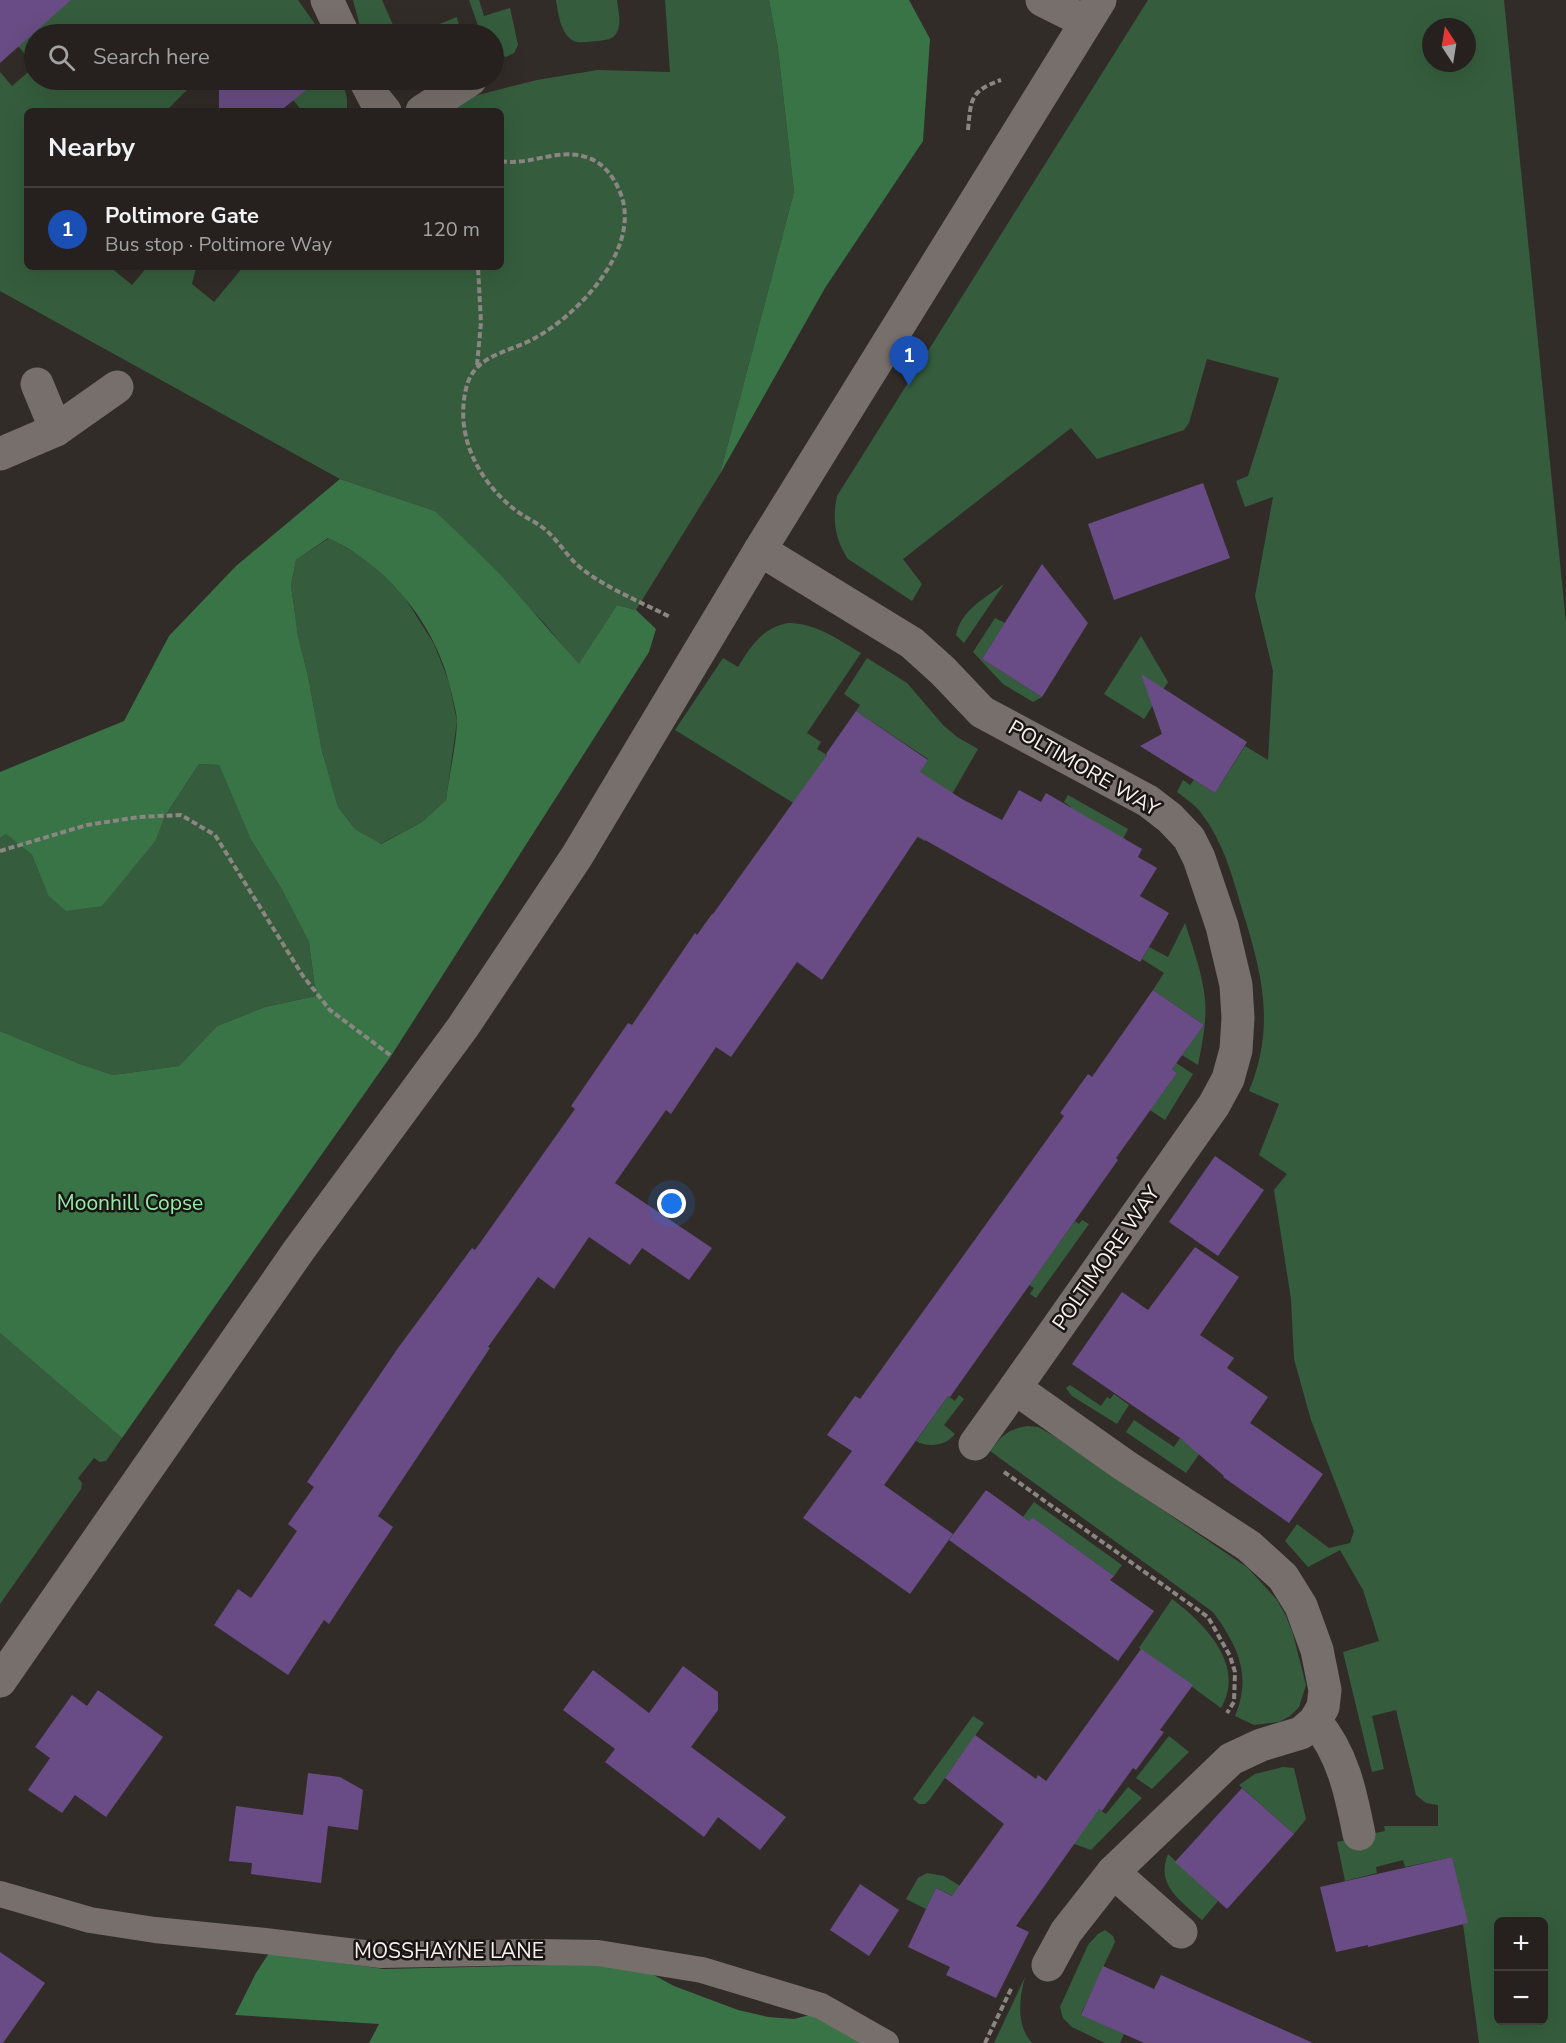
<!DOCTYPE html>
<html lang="en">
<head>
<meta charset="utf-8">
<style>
	:root { --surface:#26211e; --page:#2e2927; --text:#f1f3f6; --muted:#a4a3a4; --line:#423e3c; --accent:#2563eb }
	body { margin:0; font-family:"Nunito Sans",sans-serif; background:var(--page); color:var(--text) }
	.controls { position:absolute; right:18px; bottom:18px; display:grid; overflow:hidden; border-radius:9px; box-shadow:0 6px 24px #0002 }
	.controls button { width:54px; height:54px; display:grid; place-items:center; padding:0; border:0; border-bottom:2px solid var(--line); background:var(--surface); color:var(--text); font:30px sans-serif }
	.compass { position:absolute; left:1422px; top:18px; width:54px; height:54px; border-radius:50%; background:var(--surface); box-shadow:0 6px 24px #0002; rotate:348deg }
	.you { position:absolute; left:672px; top:1204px; width:21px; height:21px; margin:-15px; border:4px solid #fff; border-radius:50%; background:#1a73e8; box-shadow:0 0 0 9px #1a73e833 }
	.badge { display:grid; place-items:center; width:39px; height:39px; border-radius:50%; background:var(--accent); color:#fff; font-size:20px; font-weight:700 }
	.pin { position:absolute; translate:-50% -50px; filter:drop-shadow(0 2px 3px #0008) }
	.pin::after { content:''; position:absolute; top:32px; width:21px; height:18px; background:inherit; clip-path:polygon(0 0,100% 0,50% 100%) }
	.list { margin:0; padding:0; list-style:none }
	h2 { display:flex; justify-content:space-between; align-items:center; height:78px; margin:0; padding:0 24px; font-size:26px }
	h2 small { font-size:20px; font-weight:400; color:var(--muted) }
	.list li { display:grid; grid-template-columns:39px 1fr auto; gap:18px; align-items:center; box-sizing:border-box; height:84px; padding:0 24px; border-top:2px solid var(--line) }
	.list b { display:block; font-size:22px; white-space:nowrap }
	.list p { margin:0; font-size:20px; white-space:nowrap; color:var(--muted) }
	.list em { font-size:20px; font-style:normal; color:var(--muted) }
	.icon { flex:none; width:33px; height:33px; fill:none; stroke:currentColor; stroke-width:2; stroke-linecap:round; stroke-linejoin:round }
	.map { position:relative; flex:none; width:1566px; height:2043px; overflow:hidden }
	.search { position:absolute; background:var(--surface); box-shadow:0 6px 24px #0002; left:24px; top:24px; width:480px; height:66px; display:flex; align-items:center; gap:15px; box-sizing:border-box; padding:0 21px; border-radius:33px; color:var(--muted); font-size:22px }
	.panel { position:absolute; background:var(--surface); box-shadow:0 6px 24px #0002; left:24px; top:108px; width:480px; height:162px; border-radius:9px }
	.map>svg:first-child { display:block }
	.green { fill:#355d3d; fill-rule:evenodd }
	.forest { fill:#397447; fill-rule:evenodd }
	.building { fill:#694c85 }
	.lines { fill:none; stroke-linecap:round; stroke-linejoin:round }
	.path { stroke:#8c8683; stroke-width:4; stroke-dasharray:6 3; stroke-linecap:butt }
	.lane { stroke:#776f6b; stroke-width:26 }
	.street { stroke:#776f6b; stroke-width:33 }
	.secondary { stroke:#776f6b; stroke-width:33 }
	.labels { text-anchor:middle; stroke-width:5; stroke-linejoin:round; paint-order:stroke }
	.street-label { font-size:21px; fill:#f7f2ef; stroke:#181513 }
	.park-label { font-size:21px; fill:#96eba7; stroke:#181513 }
</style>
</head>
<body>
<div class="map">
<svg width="1566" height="2043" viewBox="0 0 1566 2043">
	<rect width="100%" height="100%" fill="#322c28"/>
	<g class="green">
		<polygon points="28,0 298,0 322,34 285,34 276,24 263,34 34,34 34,65 18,46"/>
		<polygon points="353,0 382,0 397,34 362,34"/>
		<polygon points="469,0 479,0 484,16 510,8 518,45 514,53 506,57 494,53 494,34 481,34"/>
		<path d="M556 0H617C618 10 622 23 617 32 613 40 606 40 597 41 591 41 580 44 574 41 561 35 558 13 556 0Z"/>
		<polygon points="665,0 769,0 778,49 794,192 720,474 636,610 617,605 579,665 545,624 435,511 340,479 0,291 0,72 12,86 34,67 34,80 197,80 166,111 27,111 27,267 110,267 132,285 147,267 195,267 196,268 192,284 214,302 243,267 501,267 501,111 447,111 474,96 537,80 598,70 670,72"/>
		<path d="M1148 0H1504L1566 623V2043H1479L1463 1924 1467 1923 1452 1857 1405 1867 1403 1860 1376 1867 1377 1873 1345 1881 1337 1842 1385 1831 1384 1826H1438V1805L1426 1803 1416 1795 1396 1710 1372 1716 1384 1769 1372 1772 1343 1652 1379 1641 1363 1590 1340 1550 1308 1567 1285 1541 1297 1524 1329 1548 1350 1543 1354 1531 1311 1420 1294 1359 1291 1299 1274 1190 1287 1174 1259 1155 1279 1104 1249 1091C1276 1026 1262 973 1242 909 1232 874 1222 838 1198 809 1192 803 1184 797 1177 792L1183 780 1190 785 1194 780 1215 793 1245 746 1268 760 1273 671 1255 596 1273 497 1245 507 1236 481 1248 476 1279 378 1207 359 1189 423 1184 430 1097 459 1071 428 903 559 922 584 912 601 848 559C835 539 832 520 837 496ZM1431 27H1467V63H1431ZM1498 1922H1544V2020H1498Z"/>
		<polygon points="457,17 461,34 432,34 429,28"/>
		<polygon points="319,80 342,80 347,98 347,111 302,111 293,100"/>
		<polygon points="329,538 368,560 402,593 434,644 449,682 457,721 446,800 422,822 380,844 355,829 338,807 322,751 308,676 298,636 291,585 296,560"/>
		<path d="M1004 584 964 643 956 635C961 610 985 598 1004 584Z"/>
		<polygon points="995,618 1005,623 982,659 1042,697 1033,702 1003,684 973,652"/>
		<path d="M788 623C816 623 837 639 861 653L807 733 821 742 817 749 827 755 795 804 675 730 723 658 738 667C751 646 762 628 788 623Z"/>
		<polygon points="1141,636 1168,682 1144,719 1104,694"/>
		<polygon points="867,658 907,683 943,725 957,737 978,749 925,841 874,816 901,799 928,759 856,711 860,705 844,694"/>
		<polygon points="199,764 219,765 251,840 281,888 309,942 316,996 265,1007 217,1026 179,1066 113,1075 80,1064 0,1031 0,838 6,834 32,855 48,895 156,840 165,816"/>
		<polygon points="1068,795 1128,829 1123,839 1065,816 1071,807 1064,802"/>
		<path d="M1185 923C1193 948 1203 975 1205 1000 1207 1022 1202 1044 1198 1065L1182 1055 1204 1025 1153 990 1164 973 1142 959 1149 947 1168 957Z"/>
		<polygon points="1176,1063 1193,1074 1165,1120 1150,1110 1177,1073 1172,1069"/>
		<polygon points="1082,1220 1089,1224 1036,1298 1030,1294 1034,1288 1029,1285 1075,1221 1079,1224"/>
		<polygon points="0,1333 122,1438 106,1461 100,1462 94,1458 78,1478 82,1483 81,1489 0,1604"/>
		<polygon points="1070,1385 1101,1406 1107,1397 1110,1399 1114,1394 1129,1405 1117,1424 1072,1396 1066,1388"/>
		<path d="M959 1395 964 1399 944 1425 955 1434C946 1446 928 1448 916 1441L948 1396 955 1401Z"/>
		<polygon points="1134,1420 1174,1447 1180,1438 1184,1441 1204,1447 1186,1473 1126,1432"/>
		<path d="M1027 1426 1038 1427 1054 1436 1248 1568 1277 1600 1286 1616 1293 1634 1306 1685 1299 1707 1290 1716 1279 1722 1254 1725 1235 1716C1252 1675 1238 1646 1213 1612L990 1451C1002 1435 1007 1430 1027 1426Z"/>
		<polygon points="1034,1502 1122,1565 1114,1576 1075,1548 1037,1602 1032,1599 1071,1545 1032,1517 1029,1521 1023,1517"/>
		<path d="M1172 1599C1204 1623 1246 1665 1221 1708L1139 1648Z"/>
		<polygon points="973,1716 984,1723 930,1799 925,1804 919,1804 913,1799"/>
		<polygon points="1169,1736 1189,1752 1152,1789 1136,1778"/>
		<polygon points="1283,1767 1294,1768 1306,1819 1294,1834 1239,1785 1255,1774"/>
		<polygon points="1128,1787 1142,1798 1091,1850 1066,1841 1087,1801 1106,1814"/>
		<path d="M1168 1854 1218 1901 1202 1920C1181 1901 1155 1885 1168 1854Z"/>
		<polygon points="927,1873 944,1876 978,1897 974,1906 936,1888 926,1909 906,1899 918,1878"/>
		<polygon points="1105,1930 1113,1936 1115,1942 1081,2014 1124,2034 1120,2043 1105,2043 1072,2027 1063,2018 1060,2007 1088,1945 1098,1934"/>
		<path d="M1025 1977C1019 1999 1016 2025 1032 2043H994Z"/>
	</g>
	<g class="forest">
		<polygon points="769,0 909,0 930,39 923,141 825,288 720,474 794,192 778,49"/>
		<path d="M340 479 435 511 498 572 579 664 617 605 636 610 656 629 649 652 391 1056 122 1438 0 1333V1031L80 1064 113 1075 179 1066 217 1026 265 1007 316 996 309 942 281 888 251 840 219 765 199 764 165 816 156 840 102 906 66 911 48 895 32 855 6 834 0 838V772L124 721 169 636 236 566ZM328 538C390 566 439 629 452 695 454 704 457 714 457 723 456 746 449 776 446 800L422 822 381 844 355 829 338 807 322 751 308 676 298 636 291 585 296 560Z"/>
		<polygon points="269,1953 384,1969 587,1964 648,1972 674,1986 738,2010 768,2017 794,2019 814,2014 864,2043 369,2043 379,2024 235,2015 256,1973"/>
	</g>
	<g class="building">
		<polygon points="0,0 71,0 0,63"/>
		<polygon points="276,24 285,34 263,34"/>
		<polygon points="219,80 319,80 280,111 219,111"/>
		<polygon points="1203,483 1230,558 1114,600 1088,524"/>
		<polygon points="1042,564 1088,623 1042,697 982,659"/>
		<polygon points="1141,674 1247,742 1215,793 1140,746 1162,734"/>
		<polygon points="856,711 928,760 920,772 962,799 1002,820 1019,790 1041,802 1046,793 1142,849 1138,857 1157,868 1140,896 1169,913 1140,962 918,836 822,980 797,962 731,1057 716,1047 671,1114 666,1110 615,1183 712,1248 689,1280 642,1248 630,1265 589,1237 554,1289 538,1277 488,1347 490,1348 378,1516 393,1527 329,1624 324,1620 288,1675 214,1625 238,1589 251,1598 297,1531 288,1524 314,1487 307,1482 398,1348 472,1248 475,1250 575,1109 571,1106 628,1023 632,1025 695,933 697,935 712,914 713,914 827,755 826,754"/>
		<polygon points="1153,990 1204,1025 1172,1069 1177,1073 1116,1158 1118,1160 950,1397 948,1396 884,1485 953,1534 910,1594 803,1518 852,1451 827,1435 855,1396 860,1399 1064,1116 1060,1113 1088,1074 1092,1077"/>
		<polygon points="1215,1156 1264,1190 1218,1256 1169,1222"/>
		<polygon points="1195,1247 1239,1277 1200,1335 1234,1358 1227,1368 1268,1397 1250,1423 1323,1474 1289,1523 1223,1477 1224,1476 1180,1438 1072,1364 1122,1292 1148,1310"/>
		<polygon points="986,1490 1029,1521 1032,1517 1114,1576 1110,1580 1154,1611 1118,1661 949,1540"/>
		<polygon points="1141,1649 1193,1685 1160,1730 1164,1732 1136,1770 1133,1768 1102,1811 1099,1809 1016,1926 1029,1932 996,1998 946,1975 950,1967 908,1947 936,1888 952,1896 1004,1824 945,1778 975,1735 1036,1779 1038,1775 1046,1781"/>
		<polygon points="683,1666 718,1692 718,1710 691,1747 786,1817 760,1850 718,1817 704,1837 605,1762 615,1749 563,1710 593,1670 649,1713"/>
		<polygon points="98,1690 163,1737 106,1817 75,1795 62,1813 28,1790 50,1758 35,1747 72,1695 87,1706"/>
		<polygon points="308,1773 340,1777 363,1790 358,1830 328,1826 321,1883 251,1874 252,1863 229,1861 236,1806 303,1815"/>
		<polygon points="1242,1788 1294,1834 1227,1909 1175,1862"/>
		<polygon points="1452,1857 1468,1923 1368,1947 1368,1945 1336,1952 1320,1887"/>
		<polygon points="860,1884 899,1910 869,1956 830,1930"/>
		<polygon points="0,1952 45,1983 3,2043 0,2043"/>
		<polygon points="1103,1966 1154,1989 1161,1975 1313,2043 1144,2043 1081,2015"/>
	</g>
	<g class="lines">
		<g class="path">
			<path d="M968 130C971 99 970 91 1001 80"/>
			<path d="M501 161C527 166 557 149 582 156 601 160 613 175 620 192 643 247 579 314 535 338 511 352 476 354 467 385 453 435 479 483 518 512 528 519 540 524 548 532 560 543 569 559 582 569 608 589 641 602 670 617"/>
			<polyline points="477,365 481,323 478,267"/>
			<polyline points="0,851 87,825 139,817 181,815 215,835 303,976 330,1010 390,1055"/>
			<polyline points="1004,1472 1208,1617 1230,1656 1235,1672 1234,1702 1227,1713"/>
			<polyline points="985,2043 1012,1987"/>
		</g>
		<polyline class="lane" points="0,1894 90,1920 155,1930 265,1941 381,1955 537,1952 598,1953 702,1970 821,2006 886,2043"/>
		<g class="street">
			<polyline points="327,0 343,34"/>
			<polyline points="1042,0 1086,22"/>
			<polyline points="365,80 375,99 385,111"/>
			<polyline points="422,111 470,80"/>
			<polyline points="37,384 56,430"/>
			<polyline points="0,454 56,430 117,387"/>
			<polyline points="760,550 912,643 943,671 982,712 1148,801 1170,818 1189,838 1199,858 1222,926 1236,985 1238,1018 1236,1050 1228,1079 1214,1105 1015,1388 1124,1465 1249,1546 1283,1577 1301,1606 1317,1650 1325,1690 1323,1707 1315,1721 1301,1733 1261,1745 1231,1759 1113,1872 1066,1932 1048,1965"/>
			<polyline points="975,1444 1015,1388"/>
			<path d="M1315 1721C1343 1753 1351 1794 1359 1834"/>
			<polyline points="1113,1872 1181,1932"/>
		</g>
		<polyline class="secondary" points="0,1681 299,1250 463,1027 577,856 760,550 1100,0"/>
	</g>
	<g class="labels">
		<g class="street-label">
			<text transform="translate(1084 768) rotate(30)" y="7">POLTIMORE WAY</text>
			<text transform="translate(1106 1258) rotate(-55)" y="7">POLTIMORE WAY</text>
			<text x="449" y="1958">MOSSHAYNE LANE</text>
		</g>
		<g class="park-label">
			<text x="130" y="1210">Moonhill Copse</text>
		</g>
	</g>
</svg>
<div class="controls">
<button>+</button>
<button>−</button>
</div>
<svg class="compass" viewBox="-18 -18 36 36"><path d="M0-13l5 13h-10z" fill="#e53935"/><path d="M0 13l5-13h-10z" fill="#a4a3a4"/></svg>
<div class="you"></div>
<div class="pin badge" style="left:909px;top:386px;background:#1a4fb4">1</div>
<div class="search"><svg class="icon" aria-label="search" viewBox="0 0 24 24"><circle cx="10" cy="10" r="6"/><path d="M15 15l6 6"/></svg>Search here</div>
<section class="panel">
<h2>Nearby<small></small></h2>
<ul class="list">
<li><span class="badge" style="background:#1a4fb4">1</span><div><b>Poltimore Gate</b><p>Bus stop · Poltimore Way</p></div><em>120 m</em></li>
</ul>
</section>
</div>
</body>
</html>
